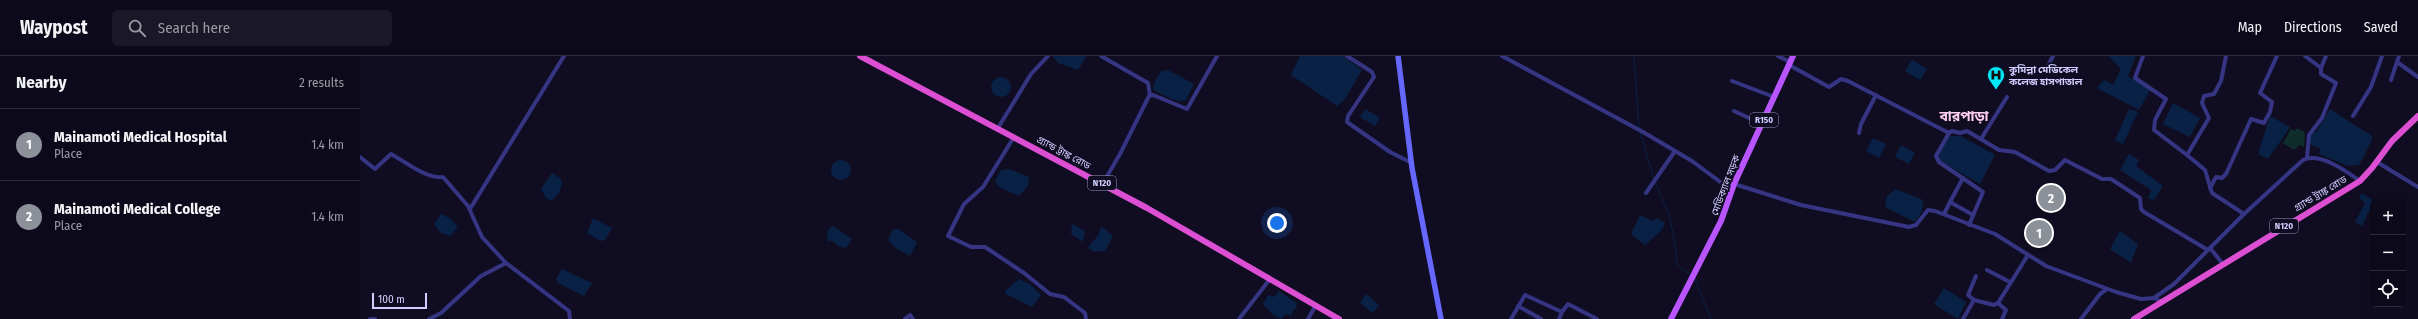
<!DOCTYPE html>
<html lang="en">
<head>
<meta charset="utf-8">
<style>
	:root { --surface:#0c0a1a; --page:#1a1827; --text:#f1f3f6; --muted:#9a9aa2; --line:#2c2b39; --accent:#8c9099 }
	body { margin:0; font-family:"Fira Sans Condensed","Noto Sans Bengali",sans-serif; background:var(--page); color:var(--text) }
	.controls { position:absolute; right:12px; bottom:12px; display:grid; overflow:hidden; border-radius:6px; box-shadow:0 4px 16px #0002 }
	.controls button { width:36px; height:36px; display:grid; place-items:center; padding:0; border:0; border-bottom:1px solid var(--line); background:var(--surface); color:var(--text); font:20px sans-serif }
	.scale { position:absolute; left:12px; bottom:10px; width:55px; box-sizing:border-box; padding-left:4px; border:2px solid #d2ceff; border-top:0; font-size:11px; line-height:14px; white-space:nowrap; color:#d2ceff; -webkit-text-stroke:3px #100d23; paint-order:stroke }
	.you { position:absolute; left:917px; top:167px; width:14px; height:14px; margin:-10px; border:3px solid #fff; border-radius:50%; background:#1a73e8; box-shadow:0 0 0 6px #1a73e833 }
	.badge { display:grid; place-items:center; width:26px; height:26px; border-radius:50%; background:var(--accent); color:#fff; font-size:13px; font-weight:700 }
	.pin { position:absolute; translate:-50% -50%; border:2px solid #fff; box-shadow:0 1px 4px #0006 }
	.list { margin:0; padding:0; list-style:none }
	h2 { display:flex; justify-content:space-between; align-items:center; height:52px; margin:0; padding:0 16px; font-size:17px }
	h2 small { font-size:13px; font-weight:400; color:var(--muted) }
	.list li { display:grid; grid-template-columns:26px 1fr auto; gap:12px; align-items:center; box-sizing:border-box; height:72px; padding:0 16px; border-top:1px solid var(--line) }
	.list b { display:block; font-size:15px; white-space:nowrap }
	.list p { margin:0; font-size:13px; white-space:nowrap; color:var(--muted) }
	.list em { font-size:13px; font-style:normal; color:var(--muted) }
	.icon { flex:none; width:22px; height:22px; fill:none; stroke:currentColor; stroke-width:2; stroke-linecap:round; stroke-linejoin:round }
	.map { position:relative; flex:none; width:2058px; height:263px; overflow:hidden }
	header { display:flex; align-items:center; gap:24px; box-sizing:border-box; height:56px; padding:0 20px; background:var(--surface); border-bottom:1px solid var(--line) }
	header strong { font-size:19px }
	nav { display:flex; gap:22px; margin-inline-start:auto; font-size:14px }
	.search { width:280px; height:36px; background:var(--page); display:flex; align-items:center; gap:10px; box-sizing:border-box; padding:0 14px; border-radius:6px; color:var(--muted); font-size:15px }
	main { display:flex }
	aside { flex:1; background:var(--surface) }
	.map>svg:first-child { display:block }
	.green { fill:#0f2d2b }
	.water { fill:#092145 }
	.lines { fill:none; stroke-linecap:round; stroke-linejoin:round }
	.stream { stroke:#092145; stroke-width:1 }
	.minor { stroke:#353584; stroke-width:4 }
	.secondary { stroke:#6567ff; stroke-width:5.5 }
	.primary { stroke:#b955ff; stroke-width:6 }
	.trunk { stroke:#dc4fd3; stroke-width:6 }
	.labels { text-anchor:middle; stroke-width:4; stroke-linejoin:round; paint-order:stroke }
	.shield { fill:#100d23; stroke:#9894bd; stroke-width:1 }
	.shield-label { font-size:9px; font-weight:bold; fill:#d2ceff }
	.poi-label { font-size:10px; font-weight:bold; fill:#d2ceff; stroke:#100d23; text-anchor:start }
	.street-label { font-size:10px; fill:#d2ceff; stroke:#100d23 }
	.district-label { font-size:14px; font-weight:bold; fill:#ffd0f0; stroke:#100d23 }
</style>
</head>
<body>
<header>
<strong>Waypost</strong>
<div class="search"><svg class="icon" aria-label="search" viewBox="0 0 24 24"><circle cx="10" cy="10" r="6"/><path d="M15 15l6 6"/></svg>Search here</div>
<nav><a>Map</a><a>Directions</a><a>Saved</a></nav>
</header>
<main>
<aside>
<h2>Nearby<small>2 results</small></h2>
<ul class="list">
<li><span class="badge">1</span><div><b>Mainamoti Medical Hospital</b><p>Place</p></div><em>1.4 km</em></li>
<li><span class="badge">2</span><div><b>Mainamoti Medical College</b><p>Place</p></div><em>1.4 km</em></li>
</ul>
</aside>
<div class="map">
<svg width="2058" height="263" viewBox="0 0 2058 263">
	<rect width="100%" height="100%" fill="#100d23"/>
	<polygon class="green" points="1937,72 1945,76 1944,91 1940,89 1934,94 1923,87 1931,73 1935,75"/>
	<g class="water">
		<polygon points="693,0 727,0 718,14 698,7"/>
		<polygon points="940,0 983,0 1002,14 985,43 977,50 931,19"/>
		<polygon points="1749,0 1776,0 1768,20 1790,34 1779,54 1737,32 1744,24 1753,29 1761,13"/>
		<polygon points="1552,4 1567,13 1560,24 1545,15"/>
		<path d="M808 14 834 28 826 44C817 48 802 38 793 34L795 25 801 15Z"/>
		<circle cx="641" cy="31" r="10"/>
		<polygon points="1813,47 1840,62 1830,81 1803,68"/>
		<polygon points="1005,53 1020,62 1015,70 1000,61"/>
		<polygon points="1769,53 1778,56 1763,88 1755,84"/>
		<polygon points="1970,53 2012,80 2012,84 1999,109 1988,110 1959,98 1961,93 1949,88 1951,78 1957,75"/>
		<polygon points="1910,60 1930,71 1908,103 1898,98"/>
		<polygon points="1585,80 1601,80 1635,99 1620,128 1575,102"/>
		<polygon points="1513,82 1526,88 1519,102 1506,95"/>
		<polygon points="1541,89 1555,97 1549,108 1535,101"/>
		<polygon points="1769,98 1779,104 1776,110 1803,130 1794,144 1788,142 1791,134 1760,114"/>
		<circle cx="481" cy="114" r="10"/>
		<polygon points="649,113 669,121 668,130 659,140 639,131 635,125 641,114"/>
		<polygon points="192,117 200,122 202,127 199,137 191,145 186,142 181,133"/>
		<polygon points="1536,133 1563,144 1562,155 1555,166 1525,151 1527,140"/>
		<polygon points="2002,137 2014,145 2002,170 1995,166 2005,147 1999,142"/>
		<polygon points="81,158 91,163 98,171 90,180 81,177 74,168"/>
		<polygon points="1280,159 1293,165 1296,162 1305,167 1302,174 1285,189 1271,178"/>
		<polygon points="233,162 252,172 245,184 240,185 227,177"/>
		<polygon points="712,168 725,175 723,186 711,178"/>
		<polygon points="473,170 492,183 486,192 478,190 472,184 469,186 467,184 468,174"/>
		<path d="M743 171 753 180 745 195 734 196 728 192C732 184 740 181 740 172Z"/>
		<polygon points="533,173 538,173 557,186 550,200 537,193 528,184"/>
		<polygon points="1760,175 1778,188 1771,207 1750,193"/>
		<polygon points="202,213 232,227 224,240 198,227 196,223"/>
		<polygon points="659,223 670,228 681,239 672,251 646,238 645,235"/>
		<polygon points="1584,232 1606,246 1598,263 1574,248"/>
		<polygon points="919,235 938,248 936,249 937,253 934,253 931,260 926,258 921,263 913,259 903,248 908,239 914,241"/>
		<polygon points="1006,238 1019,249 1013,257 1000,247"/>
	</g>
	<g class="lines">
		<g class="stream">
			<polyline points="1274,0 1279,71"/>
			<polyline points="1280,76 1294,123"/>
			<polyline points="1295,126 1310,162 1316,194 1317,209 1331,219"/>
			<polyline points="1335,223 1351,263"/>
		</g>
		<g class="minor">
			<polyline points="741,0 788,27 790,39"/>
			<polyline points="987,0 1012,16 1014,21 988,60 987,66 1030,96 1052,107"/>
			<polyline points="1142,0 1283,76 1332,105 1363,128 1373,131"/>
			<polyline points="1418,0 1430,6"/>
			<polyline points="1783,0 1775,22 1806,43 1795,64 1794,74 1827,99"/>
			<polyline points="1866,0 1861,25 1854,38 1844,40 1842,47 1849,62 1827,99 1845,114 1852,137 1884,158"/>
			<polyline points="1945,0 1961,12 1961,18 1976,27 1962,62 1949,79 1947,102"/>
			<polyline points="2039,0 2037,6 2058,21"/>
			<polyline points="1429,9 1469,31 1481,23 1488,25 1589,77 1592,75 1600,77 1607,75 1639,94 1655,96 1689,115 1695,114 1705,104 1742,123 1751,123 1780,142 1781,153 1784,156 1848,194"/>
			<polyline points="1961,12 1966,0"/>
			<polyline points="1685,16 1693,0"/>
			<polyline points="2031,24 2037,6"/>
			<polyline points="1372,25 1414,41"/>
			<polyline points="1374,55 1402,68"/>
			<polyline points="1993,60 2011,31 2022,0"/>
			<polyline points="638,72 671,18 688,0"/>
			<polyline points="1499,77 1501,68 1516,39"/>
			<polyline points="1589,77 1576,100 1579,106 1623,136 1609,169"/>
			<polyline points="654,81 623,131 604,148 588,180 611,191 625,191 664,217 690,238 704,241 725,257 726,263"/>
			<polyline points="1621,83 1647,41"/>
			<path d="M0 101 15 113 31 98C46 106 66 123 83 121L108 150 122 181 146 207"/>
			<polyline points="2017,106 2058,131"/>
			<polyline points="743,127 760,98 789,40 793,39 827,53 857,0"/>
			<polyline points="1374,128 1441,149 1549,171 1556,169 1568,154 1575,155 1635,178 1686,210 1756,236 1781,243 1794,242 1802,246"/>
			<polyline points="1850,132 1856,121 1862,122 1866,118 1891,63 1904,67 1910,56 1912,46 1900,37 1917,0"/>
			<polyline points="1286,137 1315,95"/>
			<polyline points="1590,146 1603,122"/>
			<polyline points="110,153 204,0"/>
			<polyline points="1584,158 1590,146 1613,159"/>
			<polyline points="1850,192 1863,208"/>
			<polyline points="1627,214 1650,226"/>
			<path d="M1794 242 1814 228 1884 158 1943 104C1960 96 1986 115 2000 125"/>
			<polyline points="1614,244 1608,239 1616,220"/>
			<polyline points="1638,247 1646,254 1642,263"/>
			<polyline points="1158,250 1181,263"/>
			<polyline points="1202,256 1208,248 1237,263"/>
			<polyline points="10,263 15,263"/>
			<polyline points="69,263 81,257 121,220 146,207 209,255 210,263"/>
			<polyline points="545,263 550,259 553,263"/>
			<polyline points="879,263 910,223"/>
			<polyline points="948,263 956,249"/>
			<polyline points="1151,263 1165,239 1202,256 1199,263"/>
			<polyline points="1603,263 1614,244 1634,249 1638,247 1668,199"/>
			<polyline points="1721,263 1740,238 1747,233"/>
		</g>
		<polyline class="secondary" points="1038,0 1052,112 1081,263"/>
		<polyline class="primary" points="1311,263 1361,165 1374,128 1433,0"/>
		<g class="trunk">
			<polyline points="500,0 787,152 979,263"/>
			<polyline points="1774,263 2000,125 2012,112 2032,85 2058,60"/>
		</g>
	</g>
	<defs>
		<g id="hospital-pin" transform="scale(0.9)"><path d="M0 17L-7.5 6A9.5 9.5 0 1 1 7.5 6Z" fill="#00eaf9" stroke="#100d23"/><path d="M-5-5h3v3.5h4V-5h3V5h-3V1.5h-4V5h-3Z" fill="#111"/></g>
	</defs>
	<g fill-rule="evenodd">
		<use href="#hospital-pin" x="1636" y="19"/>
	</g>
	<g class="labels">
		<g class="shield">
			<rect x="1390" y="57" width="28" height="14" rx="3"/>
			<rect x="728" y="120" width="28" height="14" rx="3"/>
			<rect x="1910" y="163" width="28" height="14" rx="3"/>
		</g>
		<g class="shield-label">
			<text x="1404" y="67">R150</text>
			<text x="742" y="130">N120</text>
			<text x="1924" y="173">N120</text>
		</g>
		<g class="poi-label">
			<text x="1649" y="17">কুমিল্লা মেডিকেল<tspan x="1649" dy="12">কলেজ হাসপাতাল</tspan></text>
		</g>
		<g class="street-label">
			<text transform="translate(704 96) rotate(28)" y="4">গ্র্যান্ড ট্রাঙ্ক রোড</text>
			<text transform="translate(1365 129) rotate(-69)" y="4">মেডিক্যাল সড়ক</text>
			<text transform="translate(1960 137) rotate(-31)" y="4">গ্র্যান্ড ট্রাঙ্ক রোড</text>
		</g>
		<g class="district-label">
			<text x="1604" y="65">বারপাড়া</text>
		</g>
	</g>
</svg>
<div class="controls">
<button>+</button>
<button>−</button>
<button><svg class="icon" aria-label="locate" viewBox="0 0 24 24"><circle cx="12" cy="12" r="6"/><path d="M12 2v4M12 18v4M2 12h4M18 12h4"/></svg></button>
</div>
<div class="scale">100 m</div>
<div class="you"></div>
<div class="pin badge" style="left:1679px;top:177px">1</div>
<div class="pin badge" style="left:1691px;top:142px">2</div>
</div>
</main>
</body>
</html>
